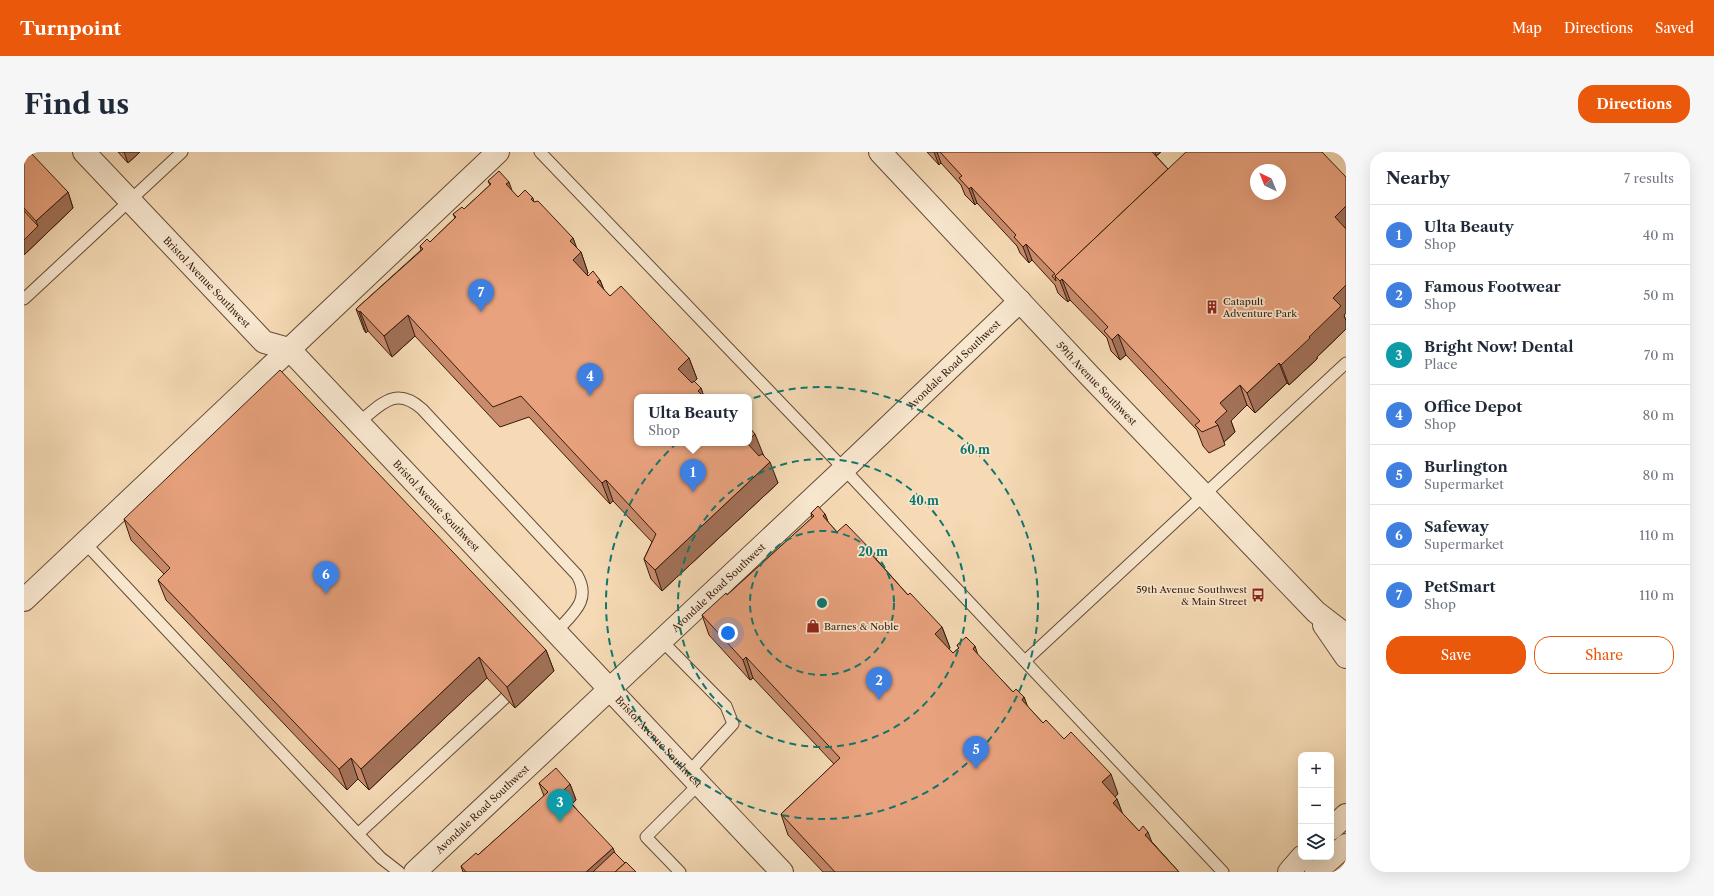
<!DOCTYPE html>
<html lang="en">
<head>
<meta charset="utf-8">
<style>
	:root { --surface:#fff; --page:#f6f6f7; --text:#1f2937; --muted:#747a83; --line:#e0e1e3; --accent:#ea580c }
	body { margin:0; font-family:"Libre Caslon Text",serif; background:var(--page); color:var(--text) }
	.controls { position:absolute; right:12px; bottom:12px; display:grid; overflow:hidden; border-radius:8px; box-shadow:0 4px 16px #0002 }
	.controls button { width:36px; height:36px; display:grid; place-items:center; padding:0; border:0; border-bottom:1px solid var(--line); background:var(--surface); color:var(--text); font:20px sans-serif }
	.compass { position:absolute; left:1226px; top:12px; width:36px; height:36px; border-radius:50%; background:var(--surface); box-shadow:0 4px 16px #0002; rotate:317deg }
	.you { position:absolute; left:704px; top:481px; width:14px; height:14px; margin:-10px; border:3px solid #fff; border-radius:50%; background:#1a73e8; box-shadow:0 0 0 6px #1a73e833 }
	.badge { display:grid; place-items:center; width:26px; height:26px; border-radius:50%; background:var(--accent); color:#fff; font-size:13px; font-weight:700 }
	.pin { position:absolute; translate:-50% -33px; filter:drop-shadow(0 1px 2px #0008) }
	.pin::after { content:''; position:absolute; top:21px; width:14px; height:12px; background:inherit; clip-path:polygon(0 0,100% 0,50% 100%) }
	.popup { position:absolute; left:610px; top:242px; width:118px; height:52px; box-sizing:border-box; display:grid; place-content:center; border-radius:8px; background:var(--surface); filter:drop-shadow(0 1px 3px #0005); font-size:13px; white-space:nowrap; color:var(--muted) }
	.popup b { font-size:15px; color:var(--text) }
	.popup::after { content:''; position:absolute; left:50%; top:100%; margin-left:-8px; border:8px solid transparent; border-top-color:var(--surface) }
	.list { margin:0; padding:0; list-style:none }
	h2 { display:flex; justify-content:space-between; align-items:center; height:52px; margin:0; padding:0 16px; font-size:17px }
	h2 small { font-size:13px; font-weight:400; color:var(--muted) }
	.list li { display:grid; grid-template-columns:26px 1fr auto; gap:12px; align-items:center; box-sizing:border-box; height:60px; padding:0 16px; border-top:1px solid var(--line) }
	.list b { display:block; font-size:15px; white-space:nowrap }
	.list p { margin:0; font-size:13px; white-space:nowrap; color:var(--muted) }
	.list em { font-size:13px; font-style:normal; color:var(--muted) }
	.actions { display:flex; gap:8px; padding:12px 16px }
	.actions a { flex:1; padding:9px 0; border:1px solid var(--accent); border-radius:16px; text-align:center; font-size:14px; color:var(--accent) }
	.actions .main { background:var(--accent); color:#fff }
	.icon { flex:none; width:22px; height:22px; fill:none; stroke:currentColor; stroke-width:2; stroke-linecap:round; stroke-linejoin:round }
	.map { position:relative; flex:none; width:1322px; height:720px; overflow:hidden; border-radius:16px }
	header { display:flex; align-items:center; gap:24px; box-sizing:border-box; height:56px; padding:0 20px; background:var(--accent); color:#fff }
	header strong { font-size:19px }
	nav { display:flex; gap:22px; margin-inline-start:auto; font-size:14px }
	.intro { display:flex; align-items:center; justify-content:space-between; box-sizing:border-box; height:96px; padding:0 24px }
	h1 { margin:0; font-size:28px }
	.button { padding:10px 18px; border-radius:16px; background:var(--accent); color:#fff; font-size:14px; font-weight:700 }
	main { display:flex; gap:24px; padding:0 24px }
	aside { flex:1; background:var(--surface); border-radius:16px; box-shadow:0 4px 16px #0002 }
	.map>svg:first-child { display:block }
	.lines { fill:none; stroke-linecap:round; stroke-linejoin:round }
	.service-casing { stroke:#664b36; stroke-width:13 }
	.minor-casing { stroke:#664b36; stroke-width:24 }
	.tertiary-casing { stroke:#664b36; stroke-width:24 }
	.service { stroke:#f8e7cf; stroke-width:11 }
	.minor { stroke:#f8e7cf; stroke-width:22 }
	.tertiary { stroke:#f8e7cf; stroke-width:22 }
	.wall { fill:#c88b6c; stroke:#371b0c }
	.shaded-wall { fill:#a27158; stroke:#371b0c }
	.building { fill:#e8a27d; stroke:#371b0c; fill-rule:evenodd }
	.ring { fill:none; stroke:#0f766e; stroke-width:2; stroke-dasharray:7 5 }
	.labels { text-anchor:middle; stroke-width:3.5; stroke-linejoin:round; paint-order:stroke }
	.street-label { font-size:10px; fill:#371b0c; stroke:#f8e7cf }
	.poi-label { font-size:10px; fill:#371b0c; stroke:#f8e7cf; text-anchor:start }
	.centre { fill:#0f766e; stroke:#f8e7cf; stroke-width:2 }
	.ring-label { font-size:12px; text-anchor:middle; font-weight:bold; fill:#0f766e; stroke:#f8e7cf; stroke-width:3.5; stroke-linejoin:round; paint-order:stroke }
</style>
</head>
<body>
<header>
<strong>Turnpoint</strong>
<nav><a>Map</a><a>Directions</a><a>Saved</a></nav>
</header>
<div class="intro"><h1>Find us</h1><a class="button">Directions</a></div>
<main>
<div class="map">
<svg width="1322" height="720" viewBox="0 0 1322 720">
	<rect width="100%" height="100%" fill="#f5dab5"/>
	<filter id="stains"><feTurbulence type="fractalNoise" baseFrequency=".005" numOctaves="4"/><feColorMatrix values="0 0 0 0 .2 0 0 0 0 .09 0 0 0 0 .02 0 0 0 .5 -.17"/></filter>
	<radialGradient id="worn" r=".72"><stop offset=".6" stop-color="#630" stop-opacity="0"/><stop offset="1" stop-color="#630" stop-opacity=".3"/></radialGradient>
	<g class="lines">
		<g class="service-casing">
			<g id="service">
				<polyline points="516,0 820,317 1199,720"/>
				<polyline points="0,147 158,0"/>
				<path d="M334 271C357 253 371 233 398 257L553 423C568 449 548 462 531 481"/>
				<polyline points="60,390 334,682 357,706 375,720"/>
				<polyline points="638,489 702,554 709,572 664,621"/>
				<polyline points="1001,509 1322,211"/>
				<polyline points="334,682 481,546"/>
				<polyline points="656,720 622,685 675,632"/>
			</g>
		</g>
		<g class="minor-casing">
			<g id="minor">
				<path id="s1" d="M60 0 240 190 265 197 758 720"/>
				<polyline points="0,448 474,0"/>
				<path id="s2" d="M391 720 820 317 996 149"/>
			</g>
		</g>
		<g class="tertiary-casing">
			<g id="tertiary">
				<path id="s3" d="M856 0 1063 221 1292 460 1322 483"/>
				<polyline points="1300,473 1322,505"/>
				<polyline points="1307,677 1322,663"/>
				<polyline points="1265,720 1278,705"/>
				<polyline points="1292,720 1322,693"/>
			</g>
		</g>
		<use href="#service" class="service"/>
		<use href="#minor" class="minor"/>
		<use href="#tertiary" class="tertiary"/>
	</g>
	<g class="wall">
		<polygon points="0,0 44,40 49,56 0,103"/>
		<polygon points="94,0 116,0 104,11"/>
		<polygon points="903,0 1137,0 1132,4 1144,17 1320,163 1322,169 1322,177 1293,205 1293,207 1265,233 1263,231 1231,261 1223,253 1207,269 1211,280 1200,290 1201,293 1185,301 1179,294 1173,278 1102,203 1096,208 1087,199 1083,186 1046,148 1044,150 1038,145 1034,141 1031,133 1008,108 1005,111 996,101 993,94 953,51 951,53 941,43 937,33 917,11 915,13"/>
		<polygon points="464,29 488,39 494,45 509,46 510,50 549,86 552,95 557,100 564,121 563,122 564,124 576,128 580,138 586,144 665,206 673,227 670,229 677,236 680,245 613,245 739,302 754,331 638,439 627,427 620,407 628,390 589,349 586,352 505,265 476,275 391,184 368,205 344,179 342,181 340,178 332,157 397,98 396,94 406,90 431,66 429,62 440,57 466,33"/>
		<polygon points="787,361 801,362 804,370 813,380 853,408 884,443 918,475 926,496 924,497 929,501 935,496 933,493 953,502 989,540 1000,545 1003,554 1019,571 1040,587 1094,642 1091,645 1093,647 1098,661 1115,679 1129,691 1155,720 799,720 764,683 757,662 810,612 729,526 726,528 685,483 678,463 703,443 788,366"/>
		<polygon points="100,367 522,498 530,519 491,556 463,526 345,638 334,627 323,638 142,448 134,428 140,422 107,388"/>
		<polygon points="515,631 546,632 552,648 548,652 590,701 601,711 612,720 439,720 437,714 454,703 520,644"/>
	</g>
	<g class="shaded-wall">
		<polygon points="100,0 116,0 104,11"/>
		<polygon points="910,0 913,0 917,11 915,13"/>
		<polygon points="1131,0 1137,0 1132,4"/>
		<polygon points="485,30 492,50 482,32"/>
		<polygon points="947,35 953,51 951,53 945,37"/>
		<polygon points="44,40 49,56 0,103 0,88 14,74 12,69"/>
		<polygon points="1322,54 1322,82 1311,65"/>
		<polygon points="549,86 555,102 557,100 564,121 557,128 549,108 546,89"/>
		<polygon points="1002,92 1008,108 1005,111 999,95"/>
		<polygon points="1038,127 1046,148 1044,150 1036,129"/>
		<polygon points="576,128 584,148 573,130"/>
		<polygon points="1322,133 1322,161 1320,163 1322,169 1322,177 1293,205 1293,207 1265,233 1257,213 1285,185 1309,146"/>
		<polygon points="336,159 344,179 342,181 335,160"/>
		<polygon points="384,163 391,184 368,205 360,184"/>
		<polygon points="1094,182 1102,203 1096,208 1088,188"/>
		<polygon points="665,206 673,227 662,238 654,217"/>
		<polygon points="1255,211 1263,231 1231,261 1223,241"/>
		<polygon points="1216,233 1223,253 1207,269 1211,280 1200,290 1194,273 1191,270 1196,251"/>
		<polygon points="677,236 680,245 674,239"/>
		<polygon points="731,282 739,302 730,311 722,291 725,291 725,288"/>
		<polygon points="746,310 754,331 638,439 631,418"/>
		<polygon points="582,328 589,349 586,352 578,331"/>
		<polygon points="801,362 809,383 799,364"/>
		<polygon points="850,401 858,422 848,403"/>
		<polygon points="918,475 926,496 918,502 911,482"/>
		<polygon points="951,494 958,515 949,497"/>
		<polygon points="522,498 530,519 491,556 483,535"/>
		<polygon points="455,505 463,526 345,638 337,617"/>
		<polygon points="722,505 729,526 726,528 719,508"/>
		<polygon points="1000,545 1008,566 998,548"/>
		<polygon points="327,606 334,627 323,638 315,617"/>
		<polygon points="1087,622 1094,642 1085,651 1078,630"/>
		<polygon points="546,632 552,648 543,657 537,641"/>
		<polygon points="1093,647 1101,668 1089,651"/>
		<polygon points="1124,680 1132,701 1121,683"/>
		<polygon points="589,696 595,712 586,720 562,720"/>
	</g>
	<g class="building">
		<polygon points="0,0 6,0 44,40 12,69 0,56"/>
		<polygon points="916,0 1128,0 1144,17 1031,124 1032,129 1028,124 1031,122 1002,92 999,95 990,85 992,83 947,35 945,37 935,26 938,24"/>
		<path d="M1162 0H1298L1322 25V54L1311 65 1322 77V133L1309 146 1317 154 1285 185 1286 186 1257 213 1255 211 1223 241 1216 233 1196 251 1203 259 1191 270 1194 273 1178 280 1171 273 1176 269 1094 182 1088 188 1080 179 1084 175 1038 127 1036 129 1031 124ZM1232 18H1256V42H1232Z"/>
		<polygon points="475,19 485,30 482,32 494,45 501,38 509,46 507,47 510,50 514,49 549,86 546,89 557,100 549,108 564,124 569,119 576,128 573,130 586,144 597,134 665,206 654,217 668,231 670,229 677,236 674,239 680,245 613,245 613,291 723,291 735,304 738,302 746,310 631,418 620,407 632,382 582,328 578,331 497,244 469,255 384,163 360,184 336,159 335,160 332,157 399,97 396,94 403,87 406,90 432,65 429,62 438,55 440,57 467,32 464,29"/>
		<polygon points="0,59 14,74 0,88"/>
		<polygon points="256,218 522,498 483,535 455,505 337,617 327,606 315,617 134,428 146,416 100,367"/>
		<polygon points="725,275 731,282 725,288"/>
		<polygon points="794,354 801,362 799,364 813,380 822,372 850,401 848,403 884,443 886,441 918,475 911,482 929,501 935,496 933,493 942,485 951,494 949,497 989,540 992,537 1000,545 998,548 1019,571 1022,568 1040,587 1047,580 1087,622 1078,630 1093,647 1089,651 1115,679 1119,674 1124,680 1121,683 1155,720 811,720 757,662 816,606 722,505 719,508 678,463 702,441 703,443 790,364 787,361"/>
		<polygon points="532,616 546,632 537,641 589,696 562,720 442,720 437,714 452,701 454,703 524,640 515,631"/>
		<polygon points="590,700 601,711 591,720 569,720"/>
		<polygon points="602,710 612,720 591,720"/>
	</g>
	<g class="ring">
		<circle cx="798" cy="451" r="72"/>
		<circle cx="798" cy="451" r="144"/>
		<circle cx="798" cy="451" r="216"/>
	</g>
	<defs>
		<g id="building-bare" transform="scale(1.08)"><path d="M-4-6H4V6H1V3H-1V6H-4ZM-2.5-4.3h1.7v1.8h-1.7ZM.8-4.3h1.7v1.8H.8ZM-2.5-1h1.7V.8h-1.7ZM.8-1h1.7V.8H.8Z" fill="#8f2418" stroke="#f8e7cf" stroke-width="2.5" paint-order="stroke"/></g>
		<g id="bus-bare" transform="scale(1.08)"><path d="M-5-6H5V4H4V6H2V4H-2V6H-4V4H-5ZM-3.5-4V0h7V-4ZM-3.5 1.2v1.5H-2V1.2ZM2 1.2v1.5H3.5V1.2Z" fill="#8f2418" stroke="#f8e7cf" stroke-width="2.5" paint-order="stroke"/></g>
		<g id="shop-bare" transform="scale(1.08)"><path d="M-5-2.5h2.3a2.7 3.5 0 0 1 5.4 0H5L5.5 6h-11ZM-1.5-2.5h3a1.5 2.3 0 0 0-3 0Z" fill="#8f2418" stroke="#f8e7cf" stroke-width="2.5" paint-order="stroke"/></g>
	</defs>
	<g fill-rule="evenodd">
		<use href="#building-bare" x="1188" y="155"/>
		<use href="#bus-bare" x="1234" y="443"/>
		<use href="#shop-bare" x="789" y="474"/>
	</g>
	<g class="labels">
		<g class="street-label">
			<text dy="4" stroke="none"><textPath href="#s1" startOffset="179">Bristol Avenue Southwest</textPath></text>
			<text dy="4" stroke="none"><textPath href="#s2" startOffset="740">Avondale Road Southwest</textPath></text>
			<text dy="4" stroke="none"><textPath href="#s3" startOffset="317">59th Avenue Southwest</textPath></text>
			<text dy="4" stroke="none"><textPath href="#s1" startOffset="503">Bristol Avenue Southwest</textPath></text>
			<text dy="4" stroke="none"><textPath href="#s2" startOffset="416">Avondale Road Southwest</textPath></text>
			<text dy="4" stroke="none"><textPath href="#s1" startOffset="827">Bristol Avenue Southwest</textPath></text>
			<text dy="4" stroke="none"><textPath href="#s2" startOffset="92">Avondale Road Southwest</textPath></text>
		</g>
		<g class="poi-label">
			<text x="1199" y="153">Catapult<tspan x="1199" dy="12">Adventure Park</tspan></text>
			<text x="1223" y="441" text-anchor="end">59th Avenue Southwest<tspan x="1223" dy="12">&amp; Main Street</tspan></text>
			<text x="800" y="478">Barnes &amp; Noble</text>
		</g>
	</g>
	<circle cx="798" cy="451" r="6" class="centre"/>
	<g class="ring-label">
		<text x="951" y="302">60 m</text>
		<text x="900" y="353">40 m</text>
		<text x="849" y="404">20 m</text>
	</g>
	<rect width="100%" height="100%" filter="url(#stains)"/>
	<rect width="100%" height="100%" fill="url(#worn)"/>
</svg>
<div class="controls">
<button>+</button>
<button>−</button>
<button><svg class="icon" aria-label="layers" viewBox="0 0 24 24"><path d="M12 4l9 5-9 5-9-5zM3 14l9 5 9-5"/></svg></button>
</div>
<svg class="compass" viewBox="-18 -18 36 36"><path d="M0-13l5 13h-10z" fill="#e53935"/><path d="M0 13l5-13h-10z" fill="#747a83"/></svg>
<div class="you"></div>
<div class="pin badge" style="left:669px;top:340px;background:#3f7fe0">1</div>
<div class="popup"><b>Ulta Beauty</b>Shop</div>
<div class="pin badge" style="left:855px;top:548px;background:#3f7fe0">2</div>
<div class="pin badge" style="left:536px;top:670px;background:#0f9aa8">3</div>
<div class="pin badge" style="left:566px;top:244px;background:#3f7fe0">4</div>
<div class="pin badge" style="left:952px;top:617px;background:#3f7fe0">5</div>
<div class="pin badge" style="left:302px;top:442px;background:#3f7fe0">6</div>
<div class="pin badge" style="left:457px;top:160px;background:#3f7fe0">7</div>
</div>
<aside>
<h2>Nearby<small>7 results</small></h2>
<ul class="list">
<li><span class="badge" style="background:#3f7fe0">1</span><div><b>Ulta Beauty</b><p>Shop</p></div><em>40 m</em></li>
<li><span class="badge" style="background:#3f7fe0">2</span><div><b>Famous Footwear</b><p>Shop</p></div><em>50 m</em></li>
<li><span class="badge" style="background:#0f9aa8">3</span><div><b>Bright Now! Dental</b><p>Place</p></div><em>70 m</em></li>
<li><span class="badge" style="background:#3f7fe0">4</span><div><b>Office Depot</b><p>Shop</p></div><em>80 m</em></li>
<li><span class="badge" style="background:#3f7fe0">5</span><div><b>Burlington</b><p>Supermarket</p></div><em>80 m</em></li>
<li><span class="badge" style="background:#3f7fe0">6</span><div><b>Safeway</b><p>Supermarket</p></div><em>110 m</em></li>
<li><span class="badge" style="background:#3f7fe0">7</span><div><b>PetSmart</b><p>Shop</p></div><em>110 m</em></li>
</ul>
<div class="actions"><a class="main">Save</a><a>Share</a></div>
</aside>
</main>
</body>
</html>
